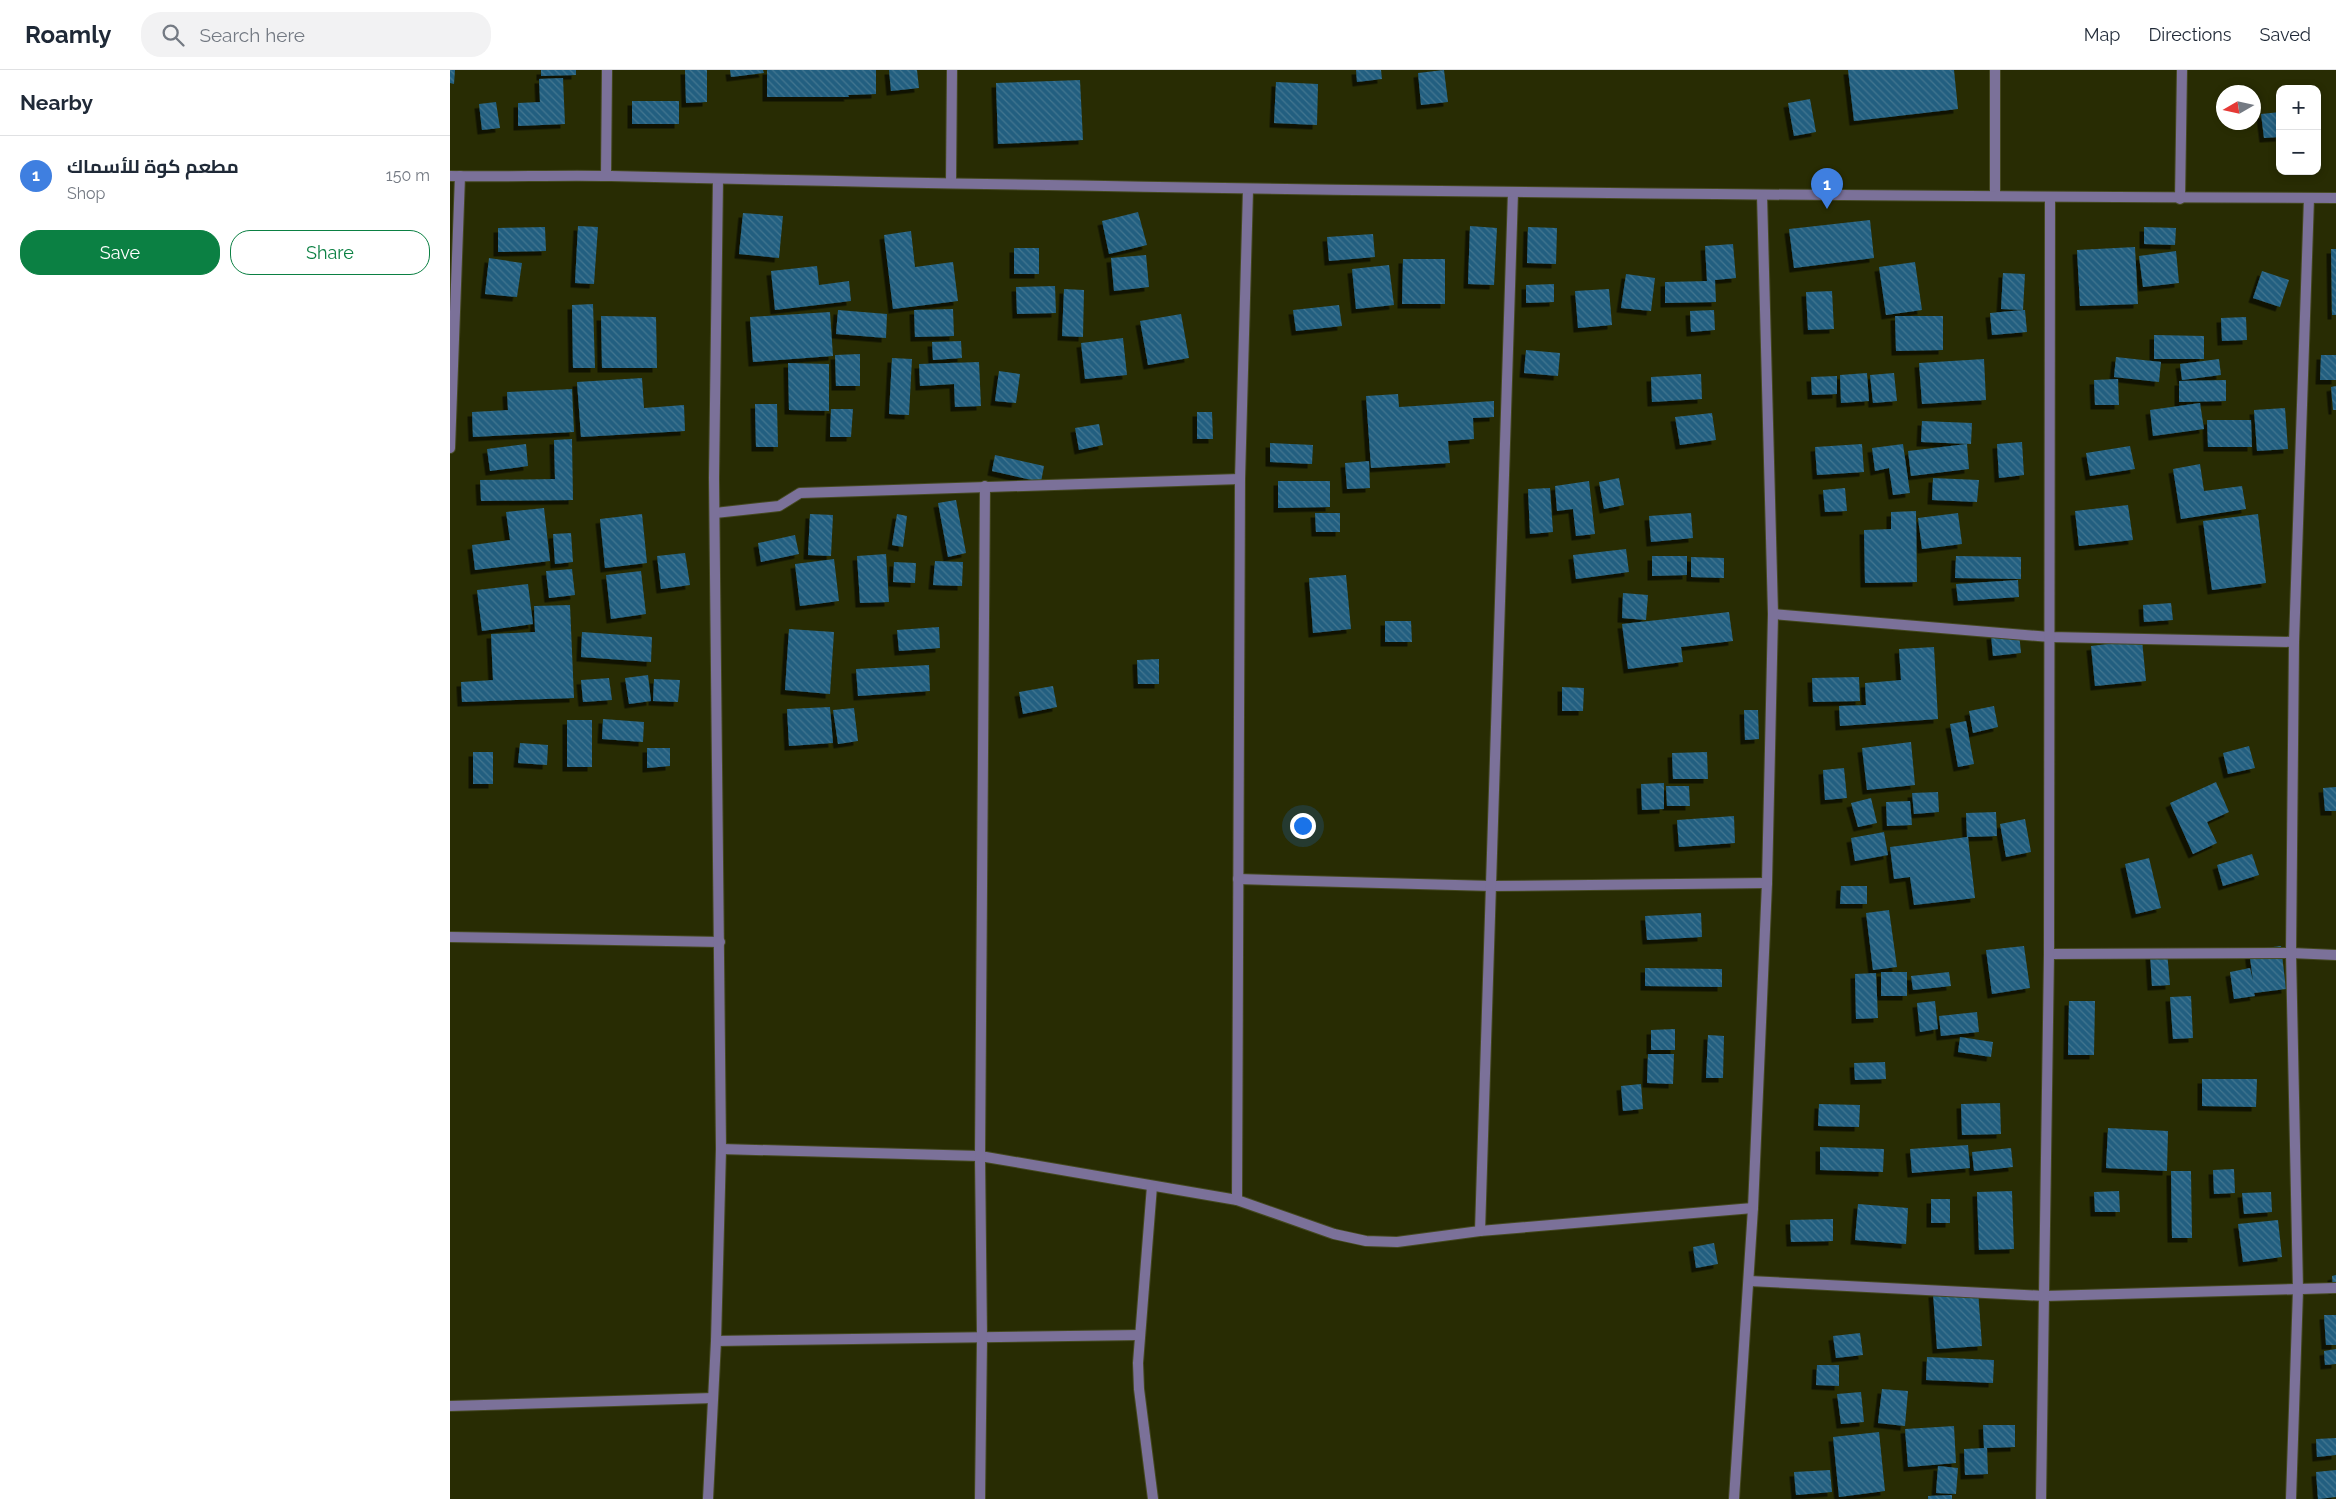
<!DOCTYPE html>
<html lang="en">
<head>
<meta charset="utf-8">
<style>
	:root { --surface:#fff; --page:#f2f2f3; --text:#1f2937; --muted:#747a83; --line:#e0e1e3; --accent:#0b8043 }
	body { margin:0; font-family:Raleway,Cairo,sans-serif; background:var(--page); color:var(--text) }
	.controls { position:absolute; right:15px; top:15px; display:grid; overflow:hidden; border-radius:10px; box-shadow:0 2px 8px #0003 }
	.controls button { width:45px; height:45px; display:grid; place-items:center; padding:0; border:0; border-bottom:1px solid var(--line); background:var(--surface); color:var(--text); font:25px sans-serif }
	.compass { position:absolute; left:1766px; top:15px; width:45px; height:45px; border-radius:50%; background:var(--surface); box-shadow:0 2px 8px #0003; rotate:261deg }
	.you { position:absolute; left:852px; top:755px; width:18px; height:18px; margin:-12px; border:4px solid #fff; border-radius:50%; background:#1a73e8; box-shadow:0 0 0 8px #1a73e833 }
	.badge { display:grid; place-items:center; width:32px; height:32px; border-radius:50%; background:var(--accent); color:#fff; font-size:16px; font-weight:700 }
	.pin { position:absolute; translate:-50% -41px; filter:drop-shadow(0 1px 2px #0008) }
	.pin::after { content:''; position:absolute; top:26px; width:18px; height:15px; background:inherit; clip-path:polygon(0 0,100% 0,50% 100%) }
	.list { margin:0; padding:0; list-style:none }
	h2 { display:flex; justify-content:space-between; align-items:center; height:65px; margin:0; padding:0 20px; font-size:21px }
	h2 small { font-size:16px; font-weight:400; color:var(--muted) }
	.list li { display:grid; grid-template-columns:32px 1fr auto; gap:15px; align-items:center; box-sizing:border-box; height:80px; padding:0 20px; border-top:1px solid var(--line) }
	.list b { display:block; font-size:19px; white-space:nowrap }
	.list p { margin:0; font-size:16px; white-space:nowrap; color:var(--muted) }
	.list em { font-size:16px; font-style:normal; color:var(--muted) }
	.actions { display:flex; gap:10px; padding:15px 20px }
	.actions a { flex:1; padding:11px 0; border:1px solid var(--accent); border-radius:20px; text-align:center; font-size:18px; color:var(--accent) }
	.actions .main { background:var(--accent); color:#fff }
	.icon { flex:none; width:28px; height:28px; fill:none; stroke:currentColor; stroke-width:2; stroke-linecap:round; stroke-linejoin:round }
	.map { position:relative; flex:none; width:1886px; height:1429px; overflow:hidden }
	header { display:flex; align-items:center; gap:30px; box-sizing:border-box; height:70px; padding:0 25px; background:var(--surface); border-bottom:1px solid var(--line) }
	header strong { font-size:24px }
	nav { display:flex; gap:28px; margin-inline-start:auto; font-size:18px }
	.search { width:350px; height:45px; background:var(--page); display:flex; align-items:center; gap:12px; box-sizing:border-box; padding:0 18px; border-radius:20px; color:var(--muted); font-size:19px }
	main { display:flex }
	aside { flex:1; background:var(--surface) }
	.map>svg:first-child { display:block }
	.building { fill:url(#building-back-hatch); filter:url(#shadow) }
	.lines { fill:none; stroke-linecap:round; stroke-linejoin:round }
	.minor-casing { stroke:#444820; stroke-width:12 }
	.tertiary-casing { stroke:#444820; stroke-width:12 }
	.minor { stroke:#7b7199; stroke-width:10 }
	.tertiary { stroke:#7b7199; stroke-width:10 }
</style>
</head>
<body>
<header>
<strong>Roamly</strong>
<div class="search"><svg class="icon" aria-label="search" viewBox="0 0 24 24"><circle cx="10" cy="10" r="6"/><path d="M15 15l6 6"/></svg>Search here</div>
<nav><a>Map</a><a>Directions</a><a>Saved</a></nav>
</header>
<main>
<aside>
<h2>Nearby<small></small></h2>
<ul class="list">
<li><span class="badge" style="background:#3f7fe0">1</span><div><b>مطعم كوة للأسماك</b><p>Shop</p></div><em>150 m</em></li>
</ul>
<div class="actions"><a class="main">Save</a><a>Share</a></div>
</aside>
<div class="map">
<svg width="1886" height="1429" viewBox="0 0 1886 1429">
	<defs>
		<pattern id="building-back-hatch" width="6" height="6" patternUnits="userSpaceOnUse" patternTransform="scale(1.25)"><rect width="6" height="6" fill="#235f80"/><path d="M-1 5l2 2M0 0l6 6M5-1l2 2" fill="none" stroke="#427690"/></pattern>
		<filter id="shadow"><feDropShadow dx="-4.5" dy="4.5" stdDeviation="0" flood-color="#0009"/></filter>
	</defs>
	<rect width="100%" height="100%" fill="#282c03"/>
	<g class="building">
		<polygon points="0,0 5,0 4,14 0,13"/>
		<polygon points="91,0 126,0 126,5 91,6"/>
		<polygon points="235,0 257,0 257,32 236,33"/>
		<polygon points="280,0 313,0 314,3 281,7"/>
		<polygon points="317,0 426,0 426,24 398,25 399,27 317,27"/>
		<polygon points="439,0 467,0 469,18 441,21"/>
		<polygon points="906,0 931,0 932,9 907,12"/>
		<polygon points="994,0 998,32 971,35 968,3"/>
		<polygon points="1398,0 1504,0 1508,39 1404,51"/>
		<polygon points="113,8 115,54 68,56 68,33 90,32 89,9"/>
		<polygon points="630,10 633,70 548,74 546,13"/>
		<polygon points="826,12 868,14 867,55 824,53"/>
		<polygon points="1360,29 1366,62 1344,66 1338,33"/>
		<rect x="182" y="31" width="47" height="23"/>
		<polygon points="46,32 50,58 32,60 29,34"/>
		<polygon points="1830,42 1830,67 1814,68 1811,44"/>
		<polygon points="688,142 697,175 659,184 652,151"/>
		<polygon points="293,143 333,146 329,188 289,184"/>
		<polygon points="1420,150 1424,188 1344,198 1339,159"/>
		<polygon points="128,156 148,157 144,214 125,213"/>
		<polygon points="1020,156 1047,158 1044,215 1018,214"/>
		<polygon points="95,157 96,181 48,182 48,158"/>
		<polygon points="1078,157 1107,158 1106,194 1077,193"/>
		<polygon points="1694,157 1726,158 1725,175 1694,174"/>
		<polygon points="461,161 465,197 503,192 508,231 443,239 434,165"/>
		<polygon points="923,164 925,187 879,191 877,167"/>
		<polygon points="1283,174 1286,208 1265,210 1266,232 1215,233 1215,212 1257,211 1255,176"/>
		<polygon points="1685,177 1688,234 1630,236 1627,180"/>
		<rect x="564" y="178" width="25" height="26"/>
		<polygon points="1881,179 1886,179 1886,245 1882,245"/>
		<polygon points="1726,181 1729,213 1693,217 1689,186"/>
		<polygon points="696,185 699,217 664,221 661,188"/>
		<polygon points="39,188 72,193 67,227 35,224"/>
		<polygon points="953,189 995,189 995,234 952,234"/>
		<polygon points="1465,192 1472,240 1436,245 1429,197"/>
		<polygon points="939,195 944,235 906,239 902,199"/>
		<polygon points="367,196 369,215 399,211 401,231 325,240 321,201"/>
		<polygon points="1812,201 1839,210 1830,237 1803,228"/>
		<polygon points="1553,203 1575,204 1573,240 1575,240 1577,262 1542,265 1540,243 1573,240 1551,239"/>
		<polygon points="1176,204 1205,208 1201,241 1171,238"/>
		<polygon points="1104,214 1104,232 1076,233 1076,215"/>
		<polygon points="605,216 606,243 567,244 566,217"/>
		<polygon points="614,219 634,220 633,267 612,266"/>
		<polygon points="1159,219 1162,255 1128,258 1125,221"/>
		<polygon points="1382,221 1384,259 1358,260 1356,222"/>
		<polygon points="143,234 145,298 123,298 122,235"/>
		<polygon points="889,235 892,256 846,261 843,240"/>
		<polygon points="503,239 504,266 465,267 464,240"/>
		<polygon points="388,240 437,244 436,268 386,264"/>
		<polygon points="1264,240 1265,260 1241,262 1240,241"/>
		<polygon points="380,242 383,286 303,292 300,247"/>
		<polygon points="731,244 739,288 698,295 690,251"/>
		<polygon points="151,246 206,247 207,298 152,298"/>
		<polygon points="1445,246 1493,246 1493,280 1446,281"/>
		<polygon points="1796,247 1797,270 1772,271 1771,248"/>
		<polygon points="1704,265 1754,266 1754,289 1704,289"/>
		<polygon points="673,268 677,305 635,309 631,273"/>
		<polygon points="511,271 512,288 483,290 482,272"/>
		<polygon points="1076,280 1110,283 1108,306 1074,303"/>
		<polygon points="410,284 410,316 386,316 385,285"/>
		<polygon points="1871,285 1886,285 1886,310 1870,310"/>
		<polygon points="1666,287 1711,292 1709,312 1664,307"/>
		<polygon points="442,288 462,289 459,345 439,344"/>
		<polygon points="1534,289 1536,330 1472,334 1469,293"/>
		<polygon points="1769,289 1771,305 1732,310 1730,294"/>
		<polygon points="529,292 531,336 505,337 504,314 470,316 469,294"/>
		<polygon points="338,293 379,294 379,341 339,340"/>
		<polygon points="549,301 570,304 566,333 545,331"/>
		<polygon points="1417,303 1419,331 1391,333 1390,305"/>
		<polygon points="1444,303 1447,331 1423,333 1420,305"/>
		<polygon points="1251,304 1252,329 1202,332 1201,307"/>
		<polygon points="1387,306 1387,324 1362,325 1361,307"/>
		<polygon points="192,308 194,338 234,335 235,361 131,367 127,312"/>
		<polygon points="1668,309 1669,335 1645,335 1644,310"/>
		<polygon points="1776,310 1776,331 1729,332 1729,311"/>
		<polygon points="1886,316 1886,340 1883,340 1881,317"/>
		<polygon points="122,319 124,362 23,367 22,342 58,340 57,322"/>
		<polygon points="948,324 949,337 1044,331 1044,347 1023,348 1024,369 998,371 1000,393 921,398 916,326"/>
		<polygon points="1750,333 1754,359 1703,366 1700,340"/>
		<polygon points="305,334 327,334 328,377 306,377"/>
		<polygon points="1835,338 1838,379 1807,381 1804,340"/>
		<polygon points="381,339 403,339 401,367 380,367"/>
		<polygon points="747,342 762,342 763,369 747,369"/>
		<polygon points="1262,343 1266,370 1230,375 1225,347"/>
		<polygon points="1757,350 1801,350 1802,377 1758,377"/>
		<polygon points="1472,351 1522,353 1521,374 1471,372"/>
		<polygon points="649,354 653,375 629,380 625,358"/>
		<polygon points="122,369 123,430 31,431 30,410 105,409 104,370"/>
		<polygon points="1572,372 1574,405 1549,408 1547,374"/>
		<polygon points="820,373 863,375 862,394 820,392"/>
		<polygon points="76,374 78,396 40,401 37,379"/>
		<polygon points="1412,374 1414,402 1367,405 1365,377"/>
		<polygon points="1453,374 1460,423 1443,425 1439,398 1425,401 1422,378"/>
		<polygon points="1517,374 1519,399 1461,406 1458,381"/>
		<polygon points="1680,376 1685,399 1640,406 1636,383"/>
		<polygon points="545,385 594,396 591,412 542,401"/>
		<polygon points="919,391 920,418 897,419 895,393"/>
		<polygon points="1750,394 1754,421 1792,416 1796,439 1731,449 1723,399"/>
		<polygon points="1169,408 1174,435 1154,439 1149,412"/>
		<polygon points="1483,408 1529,410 1527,432 1482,430"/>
		<polygon points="828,411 880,411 880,437 828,438"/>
		<polygon points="1139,411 1145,464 1126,466 1123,439 1107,441 1105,416"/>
		<polygon points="1100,418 1103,462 1080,464 1078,419"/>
		<polygon points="1395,418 1397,441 1375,442 1373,420"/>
		<polygon points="506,430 516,483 498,487 488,433"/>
		<polygon points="1678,435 1683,470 1629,476 1625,441"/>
		<polygon points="94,438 100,491 25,500 22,475 60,470 56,442"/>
		<polygon points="1466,441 1467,512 1415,513 1414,460 1441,459 1441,442"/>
		<polygon points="865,443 890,443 890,462 866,462"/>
		<polygon points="1241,443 1243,468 1201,472 1199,446"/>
		<polygon points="1508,443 1512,474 1472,479 1468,448"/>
		<polygon points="192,444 197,493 155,498 150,449"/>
		<polygon points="360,444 383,445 381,486 358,485"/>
		<polygon points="447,444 457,446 453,477 442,475"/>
		<polygon points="1808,444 1816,513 1762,520 1753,451"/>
		<polygon points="121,463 123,492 105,494 103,464"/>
		<polygon points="345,465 349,484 311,492 308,473"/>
		<polygon points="1176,479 1179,502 1126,509 1123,485"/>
		<polygon points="235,483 240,515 211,519 207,486"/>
		<polygon points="436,484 439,532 410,533 407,486"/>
		<polygon points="1202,486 1237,486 1237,505 1202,506"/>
		<polygon points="1506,486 1571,487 1571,509 1505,508"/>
		<polygon points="1241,487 1274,488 1274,508 1241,507"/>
		<polygon points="384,489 389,531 350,536 345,494"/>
		<polygon points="485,491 513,492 512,516 483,515"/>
		<polygon points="444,492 466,493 465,513 443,512"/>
		<polygon points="122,499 125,525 99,528 96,501"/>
		<polygon points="191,501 196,544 161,549 156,505"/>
		<polygon points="896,505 901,559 863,563 859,508"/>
		<polygon points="1568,510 1569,527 1508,531 1506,514"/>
		<polygon points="78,514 83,554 32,561 27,520"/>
		<polygon points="1173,523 1198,525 1196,550 1172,548"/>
		<polygon points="1721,533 1723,550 1694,552 1693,535"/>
		<polygon points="120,535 124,628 12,632 11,612 43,610 41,564 85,562 84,536"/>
		<polygon points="1279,542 1283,571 1231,577 1233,592 1178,599 1172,554"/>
		<polygon points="935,551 961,551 962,572 935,572"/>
		<polygon points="489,557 490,578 449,581 447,560"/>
		<polygon points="339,559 384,562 380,624 335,620"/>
		<polygon points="132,562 202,567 201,592 131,587"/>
		<polygon points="1569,563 1571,583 1543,586 1541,565"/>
		<polygon points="1692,570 1696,611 1645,616 1641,576"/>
		<polygon points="1484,577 1488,649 1390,656 1389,636 1416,635 1415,613 1451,610 1449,579"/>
		<polygon points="709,589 709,614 688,614 687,590"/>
		<polygon points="479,595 480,621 408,626 406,599"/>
		<polygon points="198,605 201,631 179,634 175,608"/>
		<polygon points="1409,607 1410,631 1363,632 1362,608"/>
		<polygon points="159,608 162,630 133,632 131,610"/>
		<polygon points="204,609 230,610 228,632 203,631"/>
		<polygon points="603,616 607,637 573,644 569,622"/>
		<polygon points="1112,617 1134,618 1133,641 1112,641"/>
		<polygon points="1544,636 1548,657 1523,663 1519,641"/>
		<polygon points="380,637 383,673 339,676 337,639"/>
		<polygon points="404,638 408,671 388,674 383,640"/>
		<polygon points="1294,640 1308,640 1309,669 1295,670"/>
		<polygon points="153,649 194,652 193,672 152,669"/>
		<rect x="117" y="650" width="25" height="47"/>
		<polygon points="1516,651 1524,694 1508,697 1500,654"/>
		<polygon points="1461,672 1465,715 1417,720 1412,678"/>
		<polygon points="70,673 98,675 97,695 68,693"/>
		<polygon points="1799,676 1805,698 1778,704 1773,683"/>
		<polygon points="197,678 220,678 220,696 197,698"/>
		<rect x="23" y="682" width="20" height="32"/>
		<polygon points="1257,682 1258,709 1223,709 1222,683"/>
		<polygon points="1394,698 1397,728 1375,730 1373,700"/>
		<polygon points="1766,712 1779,742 1757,752 1767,773 1743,784 1720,733"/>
		<polygon points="1214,713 1214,739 1192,740 1191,714"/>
		<polygon points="1216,716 1239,716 1240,736 1217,736"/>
		<polygon points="1886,717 1886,741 1875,741 1873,718"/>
		<polygon points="1488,722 1489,742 1464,744 1462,723"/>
		<polygon points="1421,728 1427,753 1408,757 1401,733"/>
		<polygon points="1460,731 1462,755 1437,756 1436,732"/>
		<polygon points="1546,742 1547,766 1518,767 1525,828 1464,835 1460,807 1444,809 1440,777 1517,767 1516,743"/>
		<polygon points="1284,746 1285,773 1229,777 1227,750"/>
		<polygon points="1575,749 1581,782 1556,787 1550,754"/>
		<polygon points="1434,762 1438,785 1405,791 1401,768"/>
		<polygon points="1802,784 1809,805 1773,816 1767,795"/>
		<polygon points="1699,788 1711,838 1686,844 1675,794"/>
		<polygon points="1391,816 1417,816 1417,834 1390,834"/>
		<polygon points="1439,840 1447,897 1423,900 1416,843"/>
		<polygon points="1251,843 1252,867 1197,870 1195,846"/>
		<polygon points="1574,876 1580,918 1542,924 1536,880"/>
		<polygon points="1831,876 1836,919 1804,923 1805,926 1784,929 1780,902 1800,898 1803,911 1799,880"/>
		<polygon points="1717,881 1720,915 1702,916 1700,883"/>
		<polygon points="1195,898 1272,899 1272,917 1195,916"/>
		<rect x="1431" y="902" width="26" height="24"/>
		<polygon points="1499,902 1501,916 1463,920 1461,906"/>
		<polygon points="1426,903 1428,948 1406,949 1405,904"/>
		<polygon points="1741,926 1743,968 1723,969 1720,927"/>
		<polygon points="1485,931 1488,959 1470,962 1467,933"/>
		<polygon points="1619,931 1645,931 1644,985 1618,985"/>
		<polygon points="1527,942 1529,962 1491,966 1489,946"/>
		<polygon points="1225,959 1225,980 1201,980 1201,960"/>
		<polygon points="1258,965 1274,966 1273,1008 1256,1008"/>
		<polygon points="1510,967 1543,972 1541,987 1508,982"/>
		<polygon points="1198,984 1224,984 1223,1014 1197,1013"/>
		<polygon points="1435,992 1436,1009 1405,1010 1404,993"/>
		<polygon points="1752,1009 1807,1009 1806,1037 1752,1036"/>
		<polygon points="1191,1014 1193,1039 1173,1041 1171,1016"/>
		<polygon points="1550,1033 1551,1064 1512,1065 1511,1034"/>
		<polygon points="1369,1034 1410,1035 1409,1057 1368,1056"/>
		<polygon points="1658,1058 1718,1061 1717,1101 1656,1098"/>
		<polygon points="1518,1075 1520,1098 1462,1103 1460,1079"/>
		<polygon points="1370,1077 1434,1079 1433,1102 1370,1100"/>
		<polygon points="1561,1078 1563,1097 1524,1101 1522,1082"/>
		<polygon points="1784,1099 1785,1123 1764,1124 1763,1100"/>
		<polygon points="1721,1101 1741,1101 1742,1168 1722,1168"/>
		<polygon points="1562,1121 1564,1179 1529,1180 1527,1122"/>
		<polygon points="1669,1121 1670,1142 1645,1142 1644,1122"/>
		<polygon points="1821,1122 1822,1142 1794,1144 1792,1123"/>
		<rect x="1481" y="1129" width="19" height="24"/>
		<polygon points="1408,1134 1458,1138 1456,1174 1405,1170"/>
		<polygon points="1383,1149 1383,1171 1341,1172 1340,1150"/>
		<polygon points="1828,1150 1832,1187 1793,1192 1788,1154"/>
		<polygon points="1264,1173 1268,1194 1246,1198 1243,1177"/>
		<polygon points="1886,1205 1886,1220 1883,1220 1882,1206"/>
		<polygon points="1528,1220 1532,1276 1487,1279 1483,1223"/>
		<polygon points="1874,1245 1886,1245 1886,1275 1876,1275"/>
		<polygon points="1410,1263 1413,1285 1386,1288 1383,1266"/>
		<polygon points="1886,1279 1886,1294 1875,1295 1874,1281"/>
		<polygon points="1477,1287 1544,1290 1543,1313 1476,1310"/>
		<polygon points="1367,1295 1389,1295 1389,1316 1366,1315"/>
		<polygon points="1432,1319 1458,1321 1455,1356 1428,1353"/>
		<polygon points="1411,1322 1414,1352 1391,1354 1387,1324"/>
		<polygon points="1533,1355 1565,1355 1565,1377 1537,1378 1538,1404 1515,1405 1514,1379 1534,1378"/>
		<polygon points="1504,1356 1506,1393 1458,1397 1455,1359"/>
		<polygon points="1429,1362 1435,1421 1389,1427 1383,1367"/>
		<polygon points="1886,1368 1886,1385 1867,1387 1866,1369"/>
		<polygon points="1488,1396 1508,1398 1506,1424 1486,1423"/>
		<polygon points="1380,1400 1382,1422 1346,1425 1344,1402"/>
		<polygon points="1886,1400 1886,1427 1868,1429 1866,1402"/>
		<polygon points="1502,1425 1502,1429 1478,1429 1478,1426"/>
	</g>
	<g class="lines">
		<g class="minor-casing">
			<g id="minor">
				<polyline points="1545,0 1545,126"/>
				<polyline points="156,106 157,0"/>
				<polyline points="501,113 502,0"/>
				<polyline points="1730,129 1732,0"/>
				<polyline points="0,378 10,106"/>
				<polyline points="265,443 329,436 350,423 790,409"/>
				<polyline points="1323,544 1600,567 1844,572"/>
				<polyline points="788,809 1042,816 1317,813"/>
				<polyline points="0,867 270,872"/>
				<polyline points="1599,884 1841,883 1886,885"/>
				<polyline points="271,1079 530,1086 787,1130 884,1164 916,1171 947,1172 1030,1161 1303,1138"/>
				<polyline points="702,1116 688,1293 689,1319 703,1429"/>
				<polyline points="787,1130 790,409 798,120"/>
				<polyline points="1030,1161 1063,122"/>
				<polyline points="1299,1211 1595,1226 1886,1218"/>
				<polyline points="266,1271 690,1265"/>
				<polyline points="0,1336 263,1328"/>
				<polyline points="258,1429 266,1271 271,1079 264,408 268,109"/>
				<polyline points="530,1429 532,1268 530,1086 535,416"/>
				<polyline points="1284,1429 1303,1138 1317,813 1323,544 1312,125"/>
				<polyline points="1591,1429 1599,884 1600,127"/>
				<polyline points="1841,1429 1848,1220 1841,883 1844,572 1859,128"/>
			</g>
		</g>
		<g class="tertiary-casing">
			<path id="tertiary" d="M0 106C54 107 107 105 161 106 736 120 1311 126 1886 128"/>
		</g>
		<use href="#minor" class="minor"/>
		<use href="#tertiary" class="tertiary"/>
	</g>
</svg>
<div class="controls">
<button>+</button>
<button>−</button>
</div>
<svg class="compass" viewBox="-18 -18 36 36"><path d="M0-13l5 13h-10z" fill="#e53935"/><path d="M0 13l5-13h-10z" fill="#747a83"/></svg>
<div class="you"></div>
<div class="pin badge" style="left:1377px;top:139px;background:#3f7fe0">1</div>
</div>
</main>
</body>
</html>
